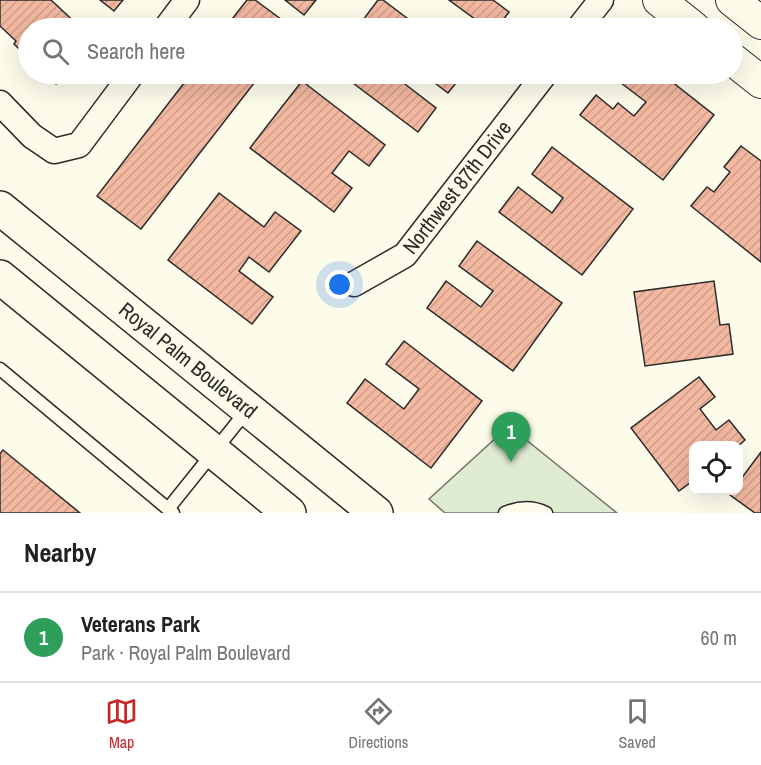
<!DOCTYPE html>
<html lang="en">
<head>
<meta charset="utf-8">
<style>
	:root { --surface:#fff; --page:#f2f2f2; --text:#202124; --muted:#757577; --line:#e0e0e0; --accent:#c62828 }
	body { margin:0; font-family:"Archivo Narrow",sans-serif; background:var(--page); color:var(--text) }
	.controls { position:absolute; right:18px; bottom:18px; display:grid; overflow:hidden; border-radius:12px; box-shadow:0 6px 24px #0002 }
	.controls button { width:54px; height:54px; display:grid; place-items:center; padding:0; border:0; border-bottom:2px solid var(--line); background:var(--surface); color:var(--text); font:30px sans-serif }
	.you { position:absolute; left:340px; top:285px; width:21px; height:21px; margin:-15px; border:4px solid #fff; border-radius:50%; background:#1a73e8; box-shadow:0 0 0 9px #1a73e833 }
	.badge { display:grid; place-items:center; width:39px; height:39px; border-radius:50%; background:var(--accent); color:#fff; font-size:20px; font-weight:700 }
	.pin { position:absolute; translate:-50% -50px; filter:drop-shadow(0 2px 3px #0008) }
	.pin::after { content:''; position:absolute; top:32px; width:21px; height:18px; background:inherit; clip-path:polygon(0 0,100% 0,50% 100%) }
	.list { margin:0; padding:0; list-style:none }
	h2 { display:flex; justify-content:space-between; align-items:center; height:78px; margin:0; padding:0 24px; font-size:26px }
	h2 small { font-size:20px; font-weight:400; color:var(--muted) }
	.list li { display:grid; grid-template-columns:39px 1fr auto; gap:18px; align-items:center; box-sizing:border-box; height:90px; padding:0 24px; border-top:2px solid var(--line) }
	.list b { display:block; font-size:22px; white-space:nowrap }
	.list p { margin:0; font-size:20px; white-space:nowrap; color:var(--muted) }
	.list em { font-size:20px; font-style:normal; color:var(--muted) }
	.icon { flex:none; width:33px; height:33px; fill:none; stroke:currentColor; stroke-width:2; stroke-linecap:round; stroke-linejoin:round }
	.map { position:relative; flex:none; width:761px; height:513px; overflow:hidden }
	.search { position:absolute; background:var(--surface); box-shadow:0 6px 24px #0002; left:18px; right:18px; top:18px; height:66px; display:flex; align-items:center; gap:15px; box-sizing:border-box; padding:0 21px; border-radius:33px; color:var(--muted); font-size:22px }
	.sheet { height:168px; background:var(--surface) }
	nav { display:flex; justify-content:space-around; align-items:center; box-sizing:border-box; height:84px; border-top:2px solid var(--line); background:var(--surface); font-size:16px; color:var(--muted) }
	nav a { display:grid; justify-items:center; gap:3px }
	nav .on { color:var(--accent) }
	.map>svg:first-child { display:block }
	.park { fill:#deebd1; stroke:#74746e; stroke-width:1.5 }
	.building { fill:url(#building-hatch); stroke:#2b2b2b; stroke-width:1.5 }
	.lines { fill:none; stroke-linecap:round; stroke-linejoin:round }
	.service-casing { stroke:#2b2b2b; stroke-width:15 }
	.minor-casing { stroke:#2b2b2b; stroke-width:27 }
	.tertiary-casing { stroke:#2b2b2b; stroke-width:34 }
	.secondary-casing { stroke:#2b2b2b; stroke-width:36 }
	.service { stroke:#fdfbea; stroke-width:12 }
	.minor { stroke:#fdfbea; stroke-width:24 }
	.tertiary { stroke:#fdfbea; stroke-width:32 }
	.secondary { stroke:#fdfbea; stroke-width:33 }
	.labels { text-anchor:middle; stroke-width:4.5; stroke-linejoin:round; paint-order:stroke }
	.street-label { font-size:21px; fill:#2b2b2b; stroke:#fdfbea }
</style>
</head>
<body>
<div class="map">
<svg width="761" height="513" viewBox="0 0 761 513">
	<defs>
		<pattern id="building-hatch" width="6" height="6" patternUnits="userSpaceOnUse" patternTransform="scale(1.5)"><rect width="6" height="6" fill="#f2b8a0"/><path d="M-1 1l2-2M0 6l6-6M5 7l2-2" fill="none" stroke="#d09e8a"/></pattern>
	</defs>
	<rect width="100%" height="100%" fill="#fdfbea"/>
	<polygon class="park" points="509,426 617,513 445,513 429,499"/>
	<g class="building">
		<polygon points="0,0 51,0 81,28 28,28 28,58 14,44 16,41 0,26"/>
		<polygon points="100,0 123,0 114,11"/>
		<polygon points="247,0 255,0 293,28 225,28"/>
		<polygon points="285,0 316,0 304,15"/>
		<polygon points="378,0 383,0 420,28 357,28"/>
		<polygon points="449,0 493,0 509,12 497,28 487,28"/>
		<polygon points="44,74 66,74 56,84"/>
		<polygon points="191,74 261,74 141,229 97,196"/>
		<polygon points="341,74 407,74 401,81 436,108 418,132"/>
		<polygon points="423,74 463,74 448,93"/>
		<polygon points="613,74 662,74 714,115 663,180 580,115 596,95 613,109 618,103 634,116 646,102 612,76"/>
		<polygon points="302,81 385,145 369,166 349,151 332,173 352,188 334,212 250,148"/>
		<polygon points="741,146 761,161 761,262 691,206 707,187 714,192 730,172 724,167"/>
		<polygon points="552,147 633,209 582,275 499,212 518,187 552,213 563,198 532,174"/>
		<polygon points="219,193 264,227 275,212 301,231 269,272 249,257 239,271 273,297 252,324 168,260"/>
		<polygon points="477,241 562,303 513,371 427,308 446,281 481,307 493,291 459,266"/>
		<polygon points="714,281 720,325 729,324 733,354 645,366 634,292"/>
		<polygon points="404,341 482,401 431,468 347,403 365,379 404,409 419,389 386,364"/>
		<polygon points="699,377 715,397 700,409 716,430 729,420 745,440 738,446 694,446 694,480 679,491 631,428"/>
		<polygon points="3,450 80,513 0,513 0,454"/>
		<polygon points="761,452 761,513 755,513 730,495 733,490 738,490 738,483"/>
	</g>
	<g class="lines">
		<g class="service-casing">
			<g id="service">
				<polyline points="0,369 173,513"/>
				<polyline points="168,509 248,409"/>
				<path d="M505 513C519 507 532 506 546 513"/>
			</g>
		</g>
		<g class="minor-casing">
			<g id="minor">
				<polyline points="166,28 187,0"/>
				<polyline points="579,28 601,0"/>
				<polyline points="0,103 32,136 54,151 79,145 132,74"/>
				<path id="s1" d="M354 284 405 255 545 74"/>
			</g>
		</g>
		<g class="tertiary-casing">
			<g id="tertiary">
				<polyline points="659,0 694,28"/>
				<polyline points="732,0 761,23"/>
				<polyline points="732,59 761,82"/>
			</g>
		</g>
		<g class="secondary-casing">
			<g id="secondary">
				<path id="s2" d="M0 208 376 513"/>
				<polyline points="0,277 289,513"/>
			</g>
		</g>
		<use href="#service" class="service"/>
		<use href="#minor" class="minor"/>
		<use href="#tertiary" class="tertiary"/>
		<use href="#secondary" class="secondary"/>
	</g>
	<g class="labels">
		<g class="street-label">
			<text dy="7" stroke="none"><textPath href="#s1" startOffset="144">Northwest 87th Drive</textPath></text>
			<text dy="7" stroke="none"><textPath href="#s2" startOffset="242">Royal Palm Boulevard</textPath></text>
		</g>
	</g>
</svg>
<div class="controls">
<button><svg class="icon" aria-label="locate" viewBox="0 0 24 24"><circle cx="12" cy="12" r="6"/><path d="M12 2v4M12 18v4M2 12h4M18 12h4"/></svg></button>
</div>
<div class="you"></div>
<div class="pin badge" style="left:511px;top:462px;background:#2e9e5b">1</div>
<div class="search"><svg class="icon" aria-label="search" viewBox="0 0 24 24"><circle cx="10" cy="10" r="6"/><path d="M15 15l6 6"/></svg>Search here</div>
</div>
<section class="sheet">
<h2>Nearby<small></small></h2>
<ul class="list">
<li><span class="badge" style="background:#2e9e5b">1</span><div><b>Veterans Park</b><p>Park · Royal Palm Boulevard</p></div><em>60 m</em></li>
</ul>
</section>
<nav>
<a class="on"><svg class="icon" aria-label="map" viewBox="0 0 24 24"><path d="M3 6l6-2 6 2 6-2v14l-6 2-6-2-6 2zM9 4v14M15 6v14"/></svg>Map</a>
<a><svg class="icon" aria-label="directions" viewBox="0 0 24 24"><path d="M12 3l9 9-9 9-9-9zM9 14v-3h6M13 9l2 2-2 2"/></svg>Directions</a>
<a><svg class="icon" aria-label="saved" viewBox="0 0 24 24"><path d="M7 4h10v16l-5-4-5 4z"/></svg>Saved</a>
</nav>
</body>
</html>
